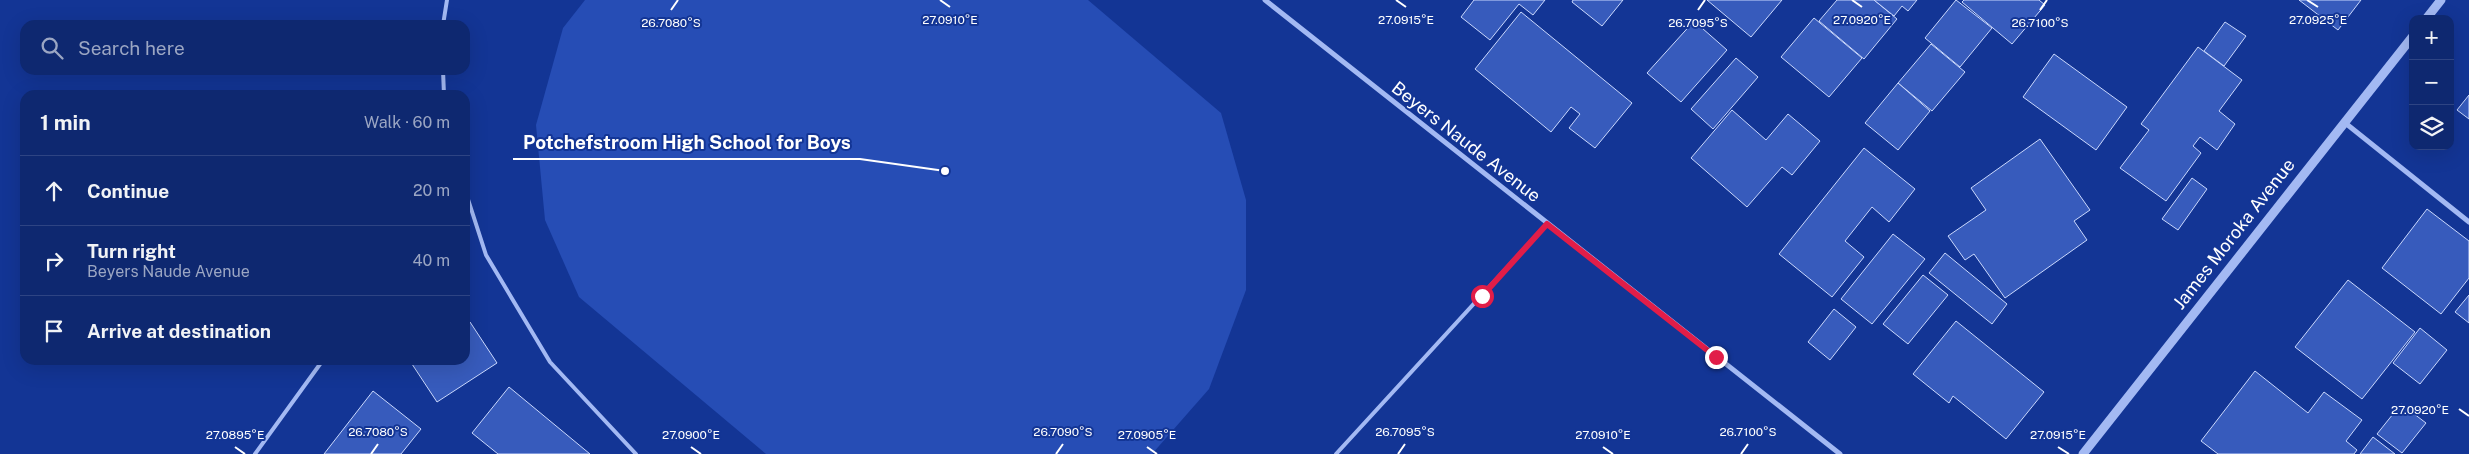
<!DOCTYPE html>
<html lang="en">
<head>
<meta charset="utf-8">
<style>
	:root { --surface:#0e2870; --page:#1c3478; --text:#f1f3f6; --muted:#9ba6c3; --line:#2e4483 }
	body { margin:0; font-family:"Public Sans",sans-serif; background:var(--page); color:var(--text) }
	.controls { position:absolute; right:15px; top:15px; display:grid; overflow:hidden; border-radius:10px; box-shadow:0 5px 20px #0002 }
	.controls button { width:45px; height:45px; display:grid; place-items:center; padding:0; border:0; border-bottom:1px solid var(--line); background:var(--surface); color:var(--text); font:25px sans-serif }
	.stop { position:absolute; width:15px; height:15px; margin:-11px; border:4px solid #e11d48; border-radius:50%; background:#fff }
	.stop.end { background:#e11d48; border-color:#fff; box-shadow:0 1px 5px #0008 }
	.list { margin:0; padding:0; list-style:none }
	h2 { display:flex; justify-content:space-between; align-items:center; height:65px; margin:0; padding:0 20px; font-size:21px }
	h2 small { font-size:16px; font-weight:400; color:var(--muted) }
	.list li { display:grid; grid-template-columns:32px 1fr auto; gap:15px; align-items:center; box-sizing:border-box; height:70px; padding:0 20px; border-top:1px solid var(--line) }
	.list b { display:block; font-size:19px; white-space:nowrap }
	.list p { margin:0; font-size:16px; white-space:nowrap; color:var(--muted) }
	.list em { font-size:16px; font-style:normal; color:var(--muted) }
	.icon { flex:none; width:28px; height:28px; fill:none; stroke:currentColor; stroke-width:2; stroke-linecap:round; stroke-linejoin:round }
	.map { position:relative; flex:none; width:2469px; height:454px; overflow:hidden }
	.search { position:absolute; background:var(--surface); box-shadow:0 5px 20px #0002; left:20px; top:20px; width:450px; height:55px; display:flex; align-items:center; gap:12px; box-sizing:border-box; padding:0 18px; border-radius:15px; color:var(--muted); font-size:19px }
	.panel { position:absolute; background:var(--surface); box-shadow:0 5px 20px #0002; left:20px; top:90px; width:450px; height:275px; border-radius:15px }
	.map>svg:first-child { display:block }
	.pitch { fill:#264db5 }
	.building { fill:#375bbc; stroke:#cad8fd }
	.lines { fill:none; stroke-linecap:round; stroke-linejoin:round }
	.service { stroke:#a3b9f3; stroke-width:4 }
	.minor { stroke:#a3b9f3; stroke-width:5 }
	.tertiary { stroke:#a3b9f3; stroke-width:9 }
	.route { stroke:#e11d48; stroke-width:6 }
	.ticks { fill:none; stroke:#fff; stroke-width:2 }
	.labels { text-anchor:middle; stroke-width:4; stroke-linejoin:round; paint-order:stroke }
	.street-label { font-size:18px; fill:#fff; stroke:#133595 }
	.ticks-label { font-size:12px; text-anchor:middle; fill:#fff; stroke:#133595; stroke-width:4; stroke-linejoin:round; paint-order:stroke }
	.leader { fill:none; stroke:#fff; stroke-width:2 }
	.callout-dot { fill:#fff; stroke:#133595; stroke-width:2 }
	.callout-label { font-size:19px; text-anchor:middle; font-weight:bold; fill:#fff; stroke:#133595; stroke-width:4; stroke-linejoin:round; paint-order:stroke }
</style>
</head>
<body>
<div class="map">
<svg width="2469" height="454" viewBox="0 0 2469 454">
	<rect width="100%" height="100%" fill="#133595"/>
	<polygon class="pitch" points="585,0 1088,0 1221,113 1246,200 1246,290 1209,389 1152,454 766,454 579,297 545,220 536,125 563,28"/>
	<g class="building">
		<polygon points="1474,0 1545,0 1533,15 1519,4 1490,40 1461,17"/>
		<polygon points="1573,0 1623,0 1602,26 1572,2"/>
		<polygon points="1707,0 1782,0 1751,37"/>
		<polygon points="1837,0 1874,0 1897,19 1864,59 1819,21"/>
		<polygon points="1874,0 1917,0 1908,11 1902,6 1894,16"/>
		<polygon points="1956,0 1992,28 1960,67 1925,38"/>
		<polygon points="1964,0 2039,0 2045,5 2012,44 1962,2"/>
		<polygon points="2299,0 2361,0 2338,30"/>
		<polygon points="1521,12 1632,103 1595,148 1569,128 1580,114 1571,107 1551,132 1475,69"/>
		<polygon points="1814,18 1862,58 1829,97 1781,57"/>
		<polygon points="1694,21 1727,50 1681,102 1647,73"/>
		<polygon points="2225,22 2246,36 2224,66 2204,51"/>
		<polygon points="1931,44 1965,72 1932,111 1898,83"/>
		<polygon points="2198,47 2242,80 2219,111 2235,124 2217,150 2200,137 2193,146 2201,153 2166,201 2120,168 2149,130 2141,124"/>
		<polygon points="2054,54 2127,107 2096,150 2023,97"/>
		<polygon points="1736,58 1758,77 1713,129 1691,109"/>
		<polygon points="1898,83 1930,111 1898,150 1865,123"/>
		<polygon points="2469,95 2469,119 2457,110"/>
		<polygon points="1732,110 1766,140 1788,114 1820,141 1792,175 1782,167 1747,207 1691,158"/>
		<polygon points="2040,139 2090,210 2074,221 2087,240 2005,298 1974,254 1965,260 1948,236 1986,210 1971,188"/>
		<polygon points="1864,148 1915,189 1889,222 1872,207 1845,241 1864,257 1832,297 1779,254"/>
		<polygon points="2192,178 2207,189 2178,230 2162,219"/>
		<polygon points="2427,209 2469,241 2469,278 2441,314 2382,268"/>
		<polygon points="1893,234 1925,259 1872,324 1841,299"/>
		<polygon points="1945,253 2007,304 1992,324 1929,273"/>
		<polygon points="1923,275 1948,295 1908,344 1883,324"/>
		<polygon points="2348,280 2415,332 2362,399 2295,347"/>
		<polygon points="2469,295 2469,323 2455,312"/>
		<polygon points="1834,309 1856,327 1830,360 1808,342"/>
		<polygon points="1956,321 2044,392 2006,439 1953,396 1949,403 1913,374"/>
		<polygon points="470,322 497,363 437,402 410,361 465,360 465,325"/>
		<polygon points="2420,328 2447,350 2420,384 2393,363"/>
		<polygon points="2255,371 2308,413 2324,392 2362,420 2346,441 2357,450 2354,454 2218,454 2201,441"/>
		<polygon points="509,387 590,454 498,454 472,433"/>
		<polygon points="373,391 421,429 401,454 324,454"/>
		<polygon points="2401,404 2426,423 2402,453 2377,434"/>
		<polygon points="2373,437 2395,454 2360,454"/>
	</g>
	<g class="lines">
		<g class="service">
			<polyline points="443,25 447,0"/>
			<polyline points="443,70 444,95"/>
			<polyline points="465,190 486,255 550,362 636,454"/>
			<polyline points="255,454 323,360"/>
			<polyline points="1336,454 1547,224"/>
		</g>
		<g class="minor">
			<polyline points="1265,0 1840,454"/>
			<polyline points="2344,122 2469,222"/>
		</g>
		<g class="tertiary">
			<polyline points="2426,19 2441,0"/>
			<polyline points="2083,454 2413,36"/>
		</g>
	</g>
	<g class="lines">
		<polyline class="route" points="1482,296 1547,224 1716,357"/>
	</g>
	<path class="ticks" d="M940 0 950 7M1396 0 1406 7M1852 0 1862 7M2307 0 2318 7M671 10 678 0M1698 10 1705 0M2040 10 2047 0M2459 409 2469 416M235 447 245 454M691 447 701 454M1147 447 1157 454M1603 447 1613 454M2058 447 2069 454M371 454 378 444M1056 454 1063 444M1398 454 1405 444M1741 454 1748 444"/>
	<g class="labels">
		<g class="street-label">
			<text transform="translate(1466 142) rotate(38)" y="6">Beyers Naude Avenue</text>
			<text transform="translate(2234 234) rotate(-52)" y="6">James Moroka Avenue</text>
		</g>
	</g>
	<g class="ticks-label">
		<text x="950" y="24">27.0910°E</text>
		<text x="1406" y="24">27.0915°E</text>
		<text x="1862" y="24">27.0920°E</text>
		<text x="2318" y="24">27.0925°E</text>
		<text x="671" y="27">26.7080°S</text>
		<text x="1698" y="27">26.7095°S</text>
		<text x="2040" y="27">26.7100°S</text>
		<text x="2420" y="414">27.0920°E</text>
		<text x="378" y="436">26.7080°S</text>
		<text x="1063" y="436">26.7090°S</text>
		<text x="1405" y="436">26.7095°S</text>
		<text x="1748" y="436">26.7100°S</text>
		<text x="235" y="439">27.0895°E</text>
		<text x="691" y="439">27.0900°E</text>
		<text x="1147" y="439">27.0905°E</text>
		<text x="1603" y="439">27.0910°E</text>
		<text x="2058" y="439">27.0915°E</text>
	</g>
	<path class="leader" d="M945 171L860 159H513"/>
	<circle class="callout-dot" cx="945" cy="171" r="5"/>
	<g class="callout-label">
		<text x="687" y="149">Potchefstroom High School for Boys</text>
	</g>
</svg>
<div class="controls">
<button>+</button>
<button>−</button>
<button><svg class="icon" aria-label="layers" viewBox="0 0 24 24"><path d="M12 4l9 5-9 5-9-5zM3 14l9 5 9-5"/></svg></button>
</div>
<div class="stop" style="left:1482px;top:296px"></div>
<div class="stop end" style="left:1716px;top:357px"></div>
<div class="search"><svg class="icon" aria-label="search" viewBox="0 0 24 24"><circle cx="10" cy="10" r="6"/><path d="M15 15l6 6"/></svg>Search here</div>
<section class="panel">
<h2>1 min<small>Walk · 60 m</small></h2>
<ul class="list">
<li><svg class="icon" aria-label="ahead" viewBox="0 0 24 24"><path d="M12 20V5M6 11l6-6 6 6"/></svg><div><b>Continue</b></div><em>20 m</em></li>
<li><svg class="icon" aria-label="right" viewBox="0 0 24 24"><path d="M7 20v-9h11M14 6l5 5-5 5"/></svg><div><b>Turn right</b><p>Beyers Naude Avenue</p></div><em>40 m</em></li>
<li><svg class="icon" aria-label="arrive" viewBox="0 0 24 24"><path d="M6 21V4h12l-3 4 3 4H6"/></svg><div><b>Arrive at destination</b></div></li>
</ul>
</section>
</div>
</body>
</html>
